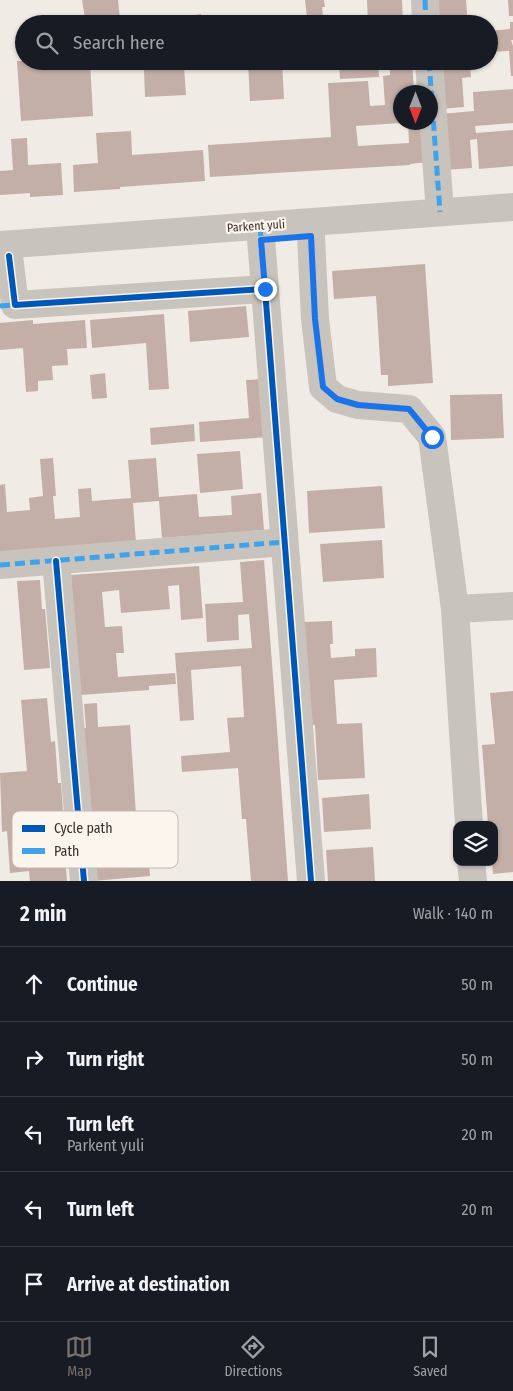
<!DOCTYPE html>
<html lang="en">
<head>
<meta charset="utf-8">
<style>
	:root { --surface:#171b24; --page:#20242c; --text:#f1f3f6; --muted:#9ea1a6; --line:#363941; --accent:#7a716c }
	body { margin:0; font-family:"Fira Sans Condensed",sans-serif; background:var(--page); color:var(--text) }
	.controls { position:absolute; right:15px; bottom:15px; display:grid; overflow:hidden; border-radius:10px; box-shadow:0 1px 4px #0004 }
	.controls button { width:45px; height:45px; display:grid; place-items:center; padding:0; border:0; border-bottom:1px solid var(--line); background:var(--surface); color:var(--text); font:25px sans-serif }
	.compass { position:absolute; left:393px; top:85px; width:45px; height:45px; border-radius:50%; background:var(--surface); box-shadow:0 1px 4px #0004; rotate:180deg }
	.stop { position:absolute; width:15px; height:15px; margin:-11px; border:4px solid #1a73e8; border-radius:50%; background:#fff }
	.stop.end { background:#1a73e8; border-color:#fff; box-shadow:0 1px 5px #0008 }
	.list { margin:0; padding:0; list-style:none }
	h2 { display:flex; justify-content:space-between; align-items:center; height:65px; margin:0; padding:0 20px; font-size:21px }
	h2 small { font-size:16px; font-weight:400; color:var(--muted) }
	.list li { display:grid; grid-template-columns:32px 1fr auto; gap:15px; align-items:center; box-sizing:border-box; height:75px; padding:0 20px; border-top:1px solid var(--line) }
	.list b { display:block; font-size:19px; white-space:nowrap }
	.list p { margin:0; font-size:16px; white-space:nowrap; color:var(--muted) }
	.list em { font-size:16px; font-style:normal; color:var(--muted) }
	.icon { flex:none; width:28px; height:28px; fill:none; stroke:currentColor; stroke-width:2; stroke-linecap:round; stroke-linejoin:round }
	.map { position:relative; flex:none; width:513px; height:881px; overflow:hidden }
	.search { position:absolute; background:var(--surface); box-shadow:0 1px 4px #0004; left:15px; right:15px; top:15px; height:55px; display:flex; align-items:center; gap:12px; box-sizing:border-box; padding:0 18px; border-radius:28px; color:var(--muted); font-size:19px }
	.sheet { height:440px; background:var(--surface) }
	nav { display:flex; justify-content:space-around; align-items:center; box-sizing:border-box; height:70px; border-top:1px solid var(--line); background:var(--surface); font-size:14px; color:var(--muted) }
	nav a { display:grid; justify-items:center; gap:2px }
	nav .on { color:var(--accent) }
	.map>svg:first-child { display:block }
	.building { fill:#c3afa7 }
	.lines { fill:none; stroke-linecap:round; stroke-linejoin:round }
	.minor { stroke:#c9c3be; stroke-width:28 }
	.quiet { stroke:#3fa3eb; stroke-width:5; stroke-dasharray:10 5; stroke-linecap:butt }
	.cycleway-casing { stroke:#fbf5ee; stroke-width:9 }
	.cycleway { stroke:#0057b8; stroke-width:6 }
	.route { stroke:#1a73e8; stroke-width:6 }
	.labels { text-anchor:middle; stroke-width:4.5; stroke-linejoin:round; paint-order:stroke }
	.street-label { font-size:12px; fill:#3b302b; stroke:#fbf5ee }
	.key { fill:#fbf5ee; stroke:#c1bab4; stroke-width:1 }
	.key-label { font-size:14px; fill:#3b302b }
</style>
</head>
<body>
<div class="map">
<svg width="513" height="881" viewBox="0 0 513 881">
	<rect width="100%" height="100%" fill="#f0ebe5"/>
	<g class="building">
		<polygon points="82,0 118,0 120,19 86,24"/>
		<polygon points="305,0 324,0 325,7 322,7 323,16 307,17"/>
		<polygon points="367,0 402,0 403,24 368,24"/>
		<polygon points="434,0 466,0 468,24 435,24"/>
		<polygon points="508,0 513,0 513,16 509,16"/>
		<polygon points="201,14 202,24 184,24 183,17"/>
		<polygon points="357,19 357,24 319,24 319,21"/>
		<polygon points="510,22 513,22 513,40 511,40 513,46 513,76 511,76 509,51 489,52 489,31 510,29"/>
		<polygon points="17,61 90,61 93,116 21,121"/>
		<polygon points="282,61 284,99 250,101 248,62"/>
		<polygon points="339,61 378,61 379,77 340,79"/>
		<polygon points="390,61 412,61 414,92 400,92 400,123 356,126 358,146 409,143 408,122 425,122 427,162 410,164 410,165 210,177 208,145 331,137 328,83 368,81 370,106 385,105 383,76 390,75"/>
		<polygon points="436,61 470,61 471,77 462,78 464,107 440,109"/>
		<polygon points="184,67 186,95 145,97 144,70"/>
		<polygon points="513,89 513,123 475,126 476,133 513,130 513,166 479,169 477,139 470,140 472,168 445,170 441,114 474,111 473,92"/>
		<polygon points="131,131 132,155 203,150 205,181 120,187 120,189 74,192 73,165 98,163 96,133"/>
		<polygon points="27,138 28,165 61,163 63,195 30,197 30,193 0,195 0,171 13,170 11,139"/>
		<polygon points="425,264 433,383 388,386 388,375 381,375 376,296 334,299 332,271"/>
		<polygon points="246,306 249,337 190,342 188,311"/>
		<polygon points="164,314 169,389 149,390 146,343 92,348 90,320"/>
		<polygon points="33,320 33,324 85,320 87,348 67,349 68,365 52,366 53,380 38,381 38,391 26,392 23,348 0,350 0,323"/>
		<polygon points="105,373 107,398 92,399 90,375"/>
		<polygon points="265,379 269,437 200,442 199,422 249,418 246,380"/>
		<polygon points="502,394 504,438 451,440 450,395"/>
		<polygon points="194,424 195,441 151,445 150,428"/>
		<polygon points="240,451 243,489 200,493 197,454"/>
		<polygon points="53,458 56,496 53,496 55,519 80,517 78,489 91,488 92,501 131,498 128,460 156,458 159,497 197,494 199,517 232,515 231,496 261,493 264,530 162,538 159,501 133,503 136,543 0,553 0,485 5,484 7,512 30,510 29,498 43,496 40,459"/>
		<polygon points="382,486 385,528 309,533 307,491"/>
		<polygon points="382,540 384,578 323,582 320,544"/>
		<polygon points="264,560 276,715 288,881 251,881 246,819 242,819 238,768 182,772 181,756 230,752 227,718 244,717 241,666 191,670 194,720 180,721 175,653 252,648 249,614 238,615 239,640 207,642 205,604 243,602 240,562"/>
		<polygon points="199,566 203,618 181,620 179,585 168,586 170,609 121,613 119,590 102,592 105,627 122,626 124,653 116,653 118,677 175,673 176,684 149,686 149,690 80,695 71,575"/>
		<polygon points="40,580 42,609 45,609 50,668 24,670 17,581"/>
		<polygon points="332,621 333,644 330,644 331,658 355,656 355,649 376,648 377,677 334,680 337,724 362,723 365,778 318,780 315,725 304,726 302,622"/>
		<polygon points="513,691 513,872 493,874 492,862 494,862 494,825 488,825 482,745 495,744 490,693"/>
		<polygon points="47,698 51,742 55,741 58,783 61,783 67,868 66,868 67,881 30,881 29,871 10,873 7,831 2,832 0,773 27,771 21,700"/>
		<polygon points="97,703 98,727 130,725 137,829 89,833 82,728 86,728 84,704"/>
		<polygon points="369,794 371,829 324,832 322,798"/>
		<polygon points="111,836 112,859 149,856 150,876 93,881 90,838"/>
		<polygon points="373,847 375,881 328,881 326,850"/>
	</g>
	<g class="lines">
		<g class="minor">
			<polyline points="425,0 426,24"/>
			<polyline points="429,61 440,212"/>
			<polyline points="260,226 265,289"/>
			<polyline points="311,236 315,319 323,387 337,399 358,405 409,409 432,437 455,609 469,825"/>
			<polyline points="0,245 513,207"/>
			<polyline points="9,256 15,305 265,289 311,881"/>
			<polyline points="56,561 84,881"/>
			<polyline points="0,565 284,542"/>
			<polyline points="455,609 513,606"/>
			<polyline points="471,862 473,881"/>
		</g>
		<g class="quiet">
			<polyline points="425,0 426,24"/>
			<polyline points="429,61 440,212"/>
			<polyline points="260,226 265,289"/>
			<polyline points="0,306 15,305"/>
			<polyline points="0,565 284,542"/>
		</g>
		<g class="cycleway-casing">
			<g id="cycleway">
				<polyline points="9,256 15,305 265,289 311,881"/>
				<polyline points="56,561 84,881"/>
			</g>
		</g>
		<use href="#cycleway" class="cycleway"/>
	</g>
	<g class="lines">
		<polyline class="route" points="265,289 261,240 311,236 315,319 323,387 337,399 358,405 409,409 432,437"/>
	</g>
	<g class="labels">
		<g class="street-label">
			<text transform="translate(256 226) rotate(-4)" y="4">Parkent yuli</text>
		</g>
	</g>
	<rect x="12" y="811" width="166" height="57" rx="8" class="key"/>
	<rect x="22" y="825" width="23" height="7" fill="#0057b8"/>
	<rect x="22" y="848" width="23" height="6" fill="#3fa3eb"/>
	<g class="key-label">
		<text x="54" y="833">Cycle path</text>
		<text x="54" y="856">Path</text>
	</g>
</svg>
<div class="controls">
<button><svg class="icon" aria-label="layers" viewBox="0 0 24 24"><path d="M12 4l9 5-9 5-9-5zM3 14l9 5 9-5"/></svg></button>
</div>
<svg class="compass" viewBox="-18 -18 36 36"><path d="M0-13l5 13h-10z" fill="#e53935"/><path d="M0 13l5-13h-10z" fill="#9ea1a6"/></svg>
<div class="stop" style="left:432px;top:437px"></div>
<div class="stop end" style="left:265px;top:289px"></div>
<div class="search"><svg class="icon" aria-label="search" viewBox="0 0 24 24"><circle cx="10" cy="10" r="6"/><path d="M15 15l6 6"/></svg>Search here</div>
</div>
<section class="sheet">
<h2>2 min<small>Walk · 140 m</small></h2>
<ul class="list">
<li><svg class="icon" aria-label="ahead" viewBox="0 0 24 24"><path d="M12 20V5M6 11l6-6 6 6"/></svg><div><b>Continue</b></div><em>50 m</em></li>
<li><svg class="icon" aria-label="right" viewBox="0 0 24 24"><path d="M7 20v-9h11M14 6l5 5-5 5"/></svg><div><b>Turn right</b></div><em>50 m</em></li>
<li><svg class="icon" aria-label="left" viewBox="0 0 24 24"><path d="M17 20v-9H6M10 6l-5 5 5 5"/></svg><div><b>Turn left</b><p>Parkent yuli</p></div><em>20 m</em></li>
<li><svg class="icon" aria-label="left" viewBox="0 0 24 24"><path d="M17 20v-9H6M10 6l-5 5 5 5"/></svg><div><b>Turn left</b></div><em>20 m</em></li>
<li><svg class="icon" aria-label="arrive" viewBox="0 0 24 24"><path d="M6 21V4h12l-3 4 3 4H6"/></svg><div><b>Arrive at destination</b></div></li>
</ul>
</section>
<nav>
<a class="on"><svg class="icon" aria-label="map" viewBox="0 0 24 24"><path d="M3 6l6-2 6 2 6-2v14l-6 2-6-2-6 2zM9 4v14M15 6v14"/></svg>Map</a>
<a><svg class="icon" aria-label="directions" viewBox="0 0 24 24"><path d="M12 3l9 9-9 9-9-9zM9 14v-3h6M13 9l2 2-2 2"/></svg>Directions</a>
<a><svg class="icon" aria-label="saved" viewBox="0 0 24 24"><path d="M7 4h10v16l-5-4-5 4z"/></svg>Saved</a>
</nav>
</body>
</html>
